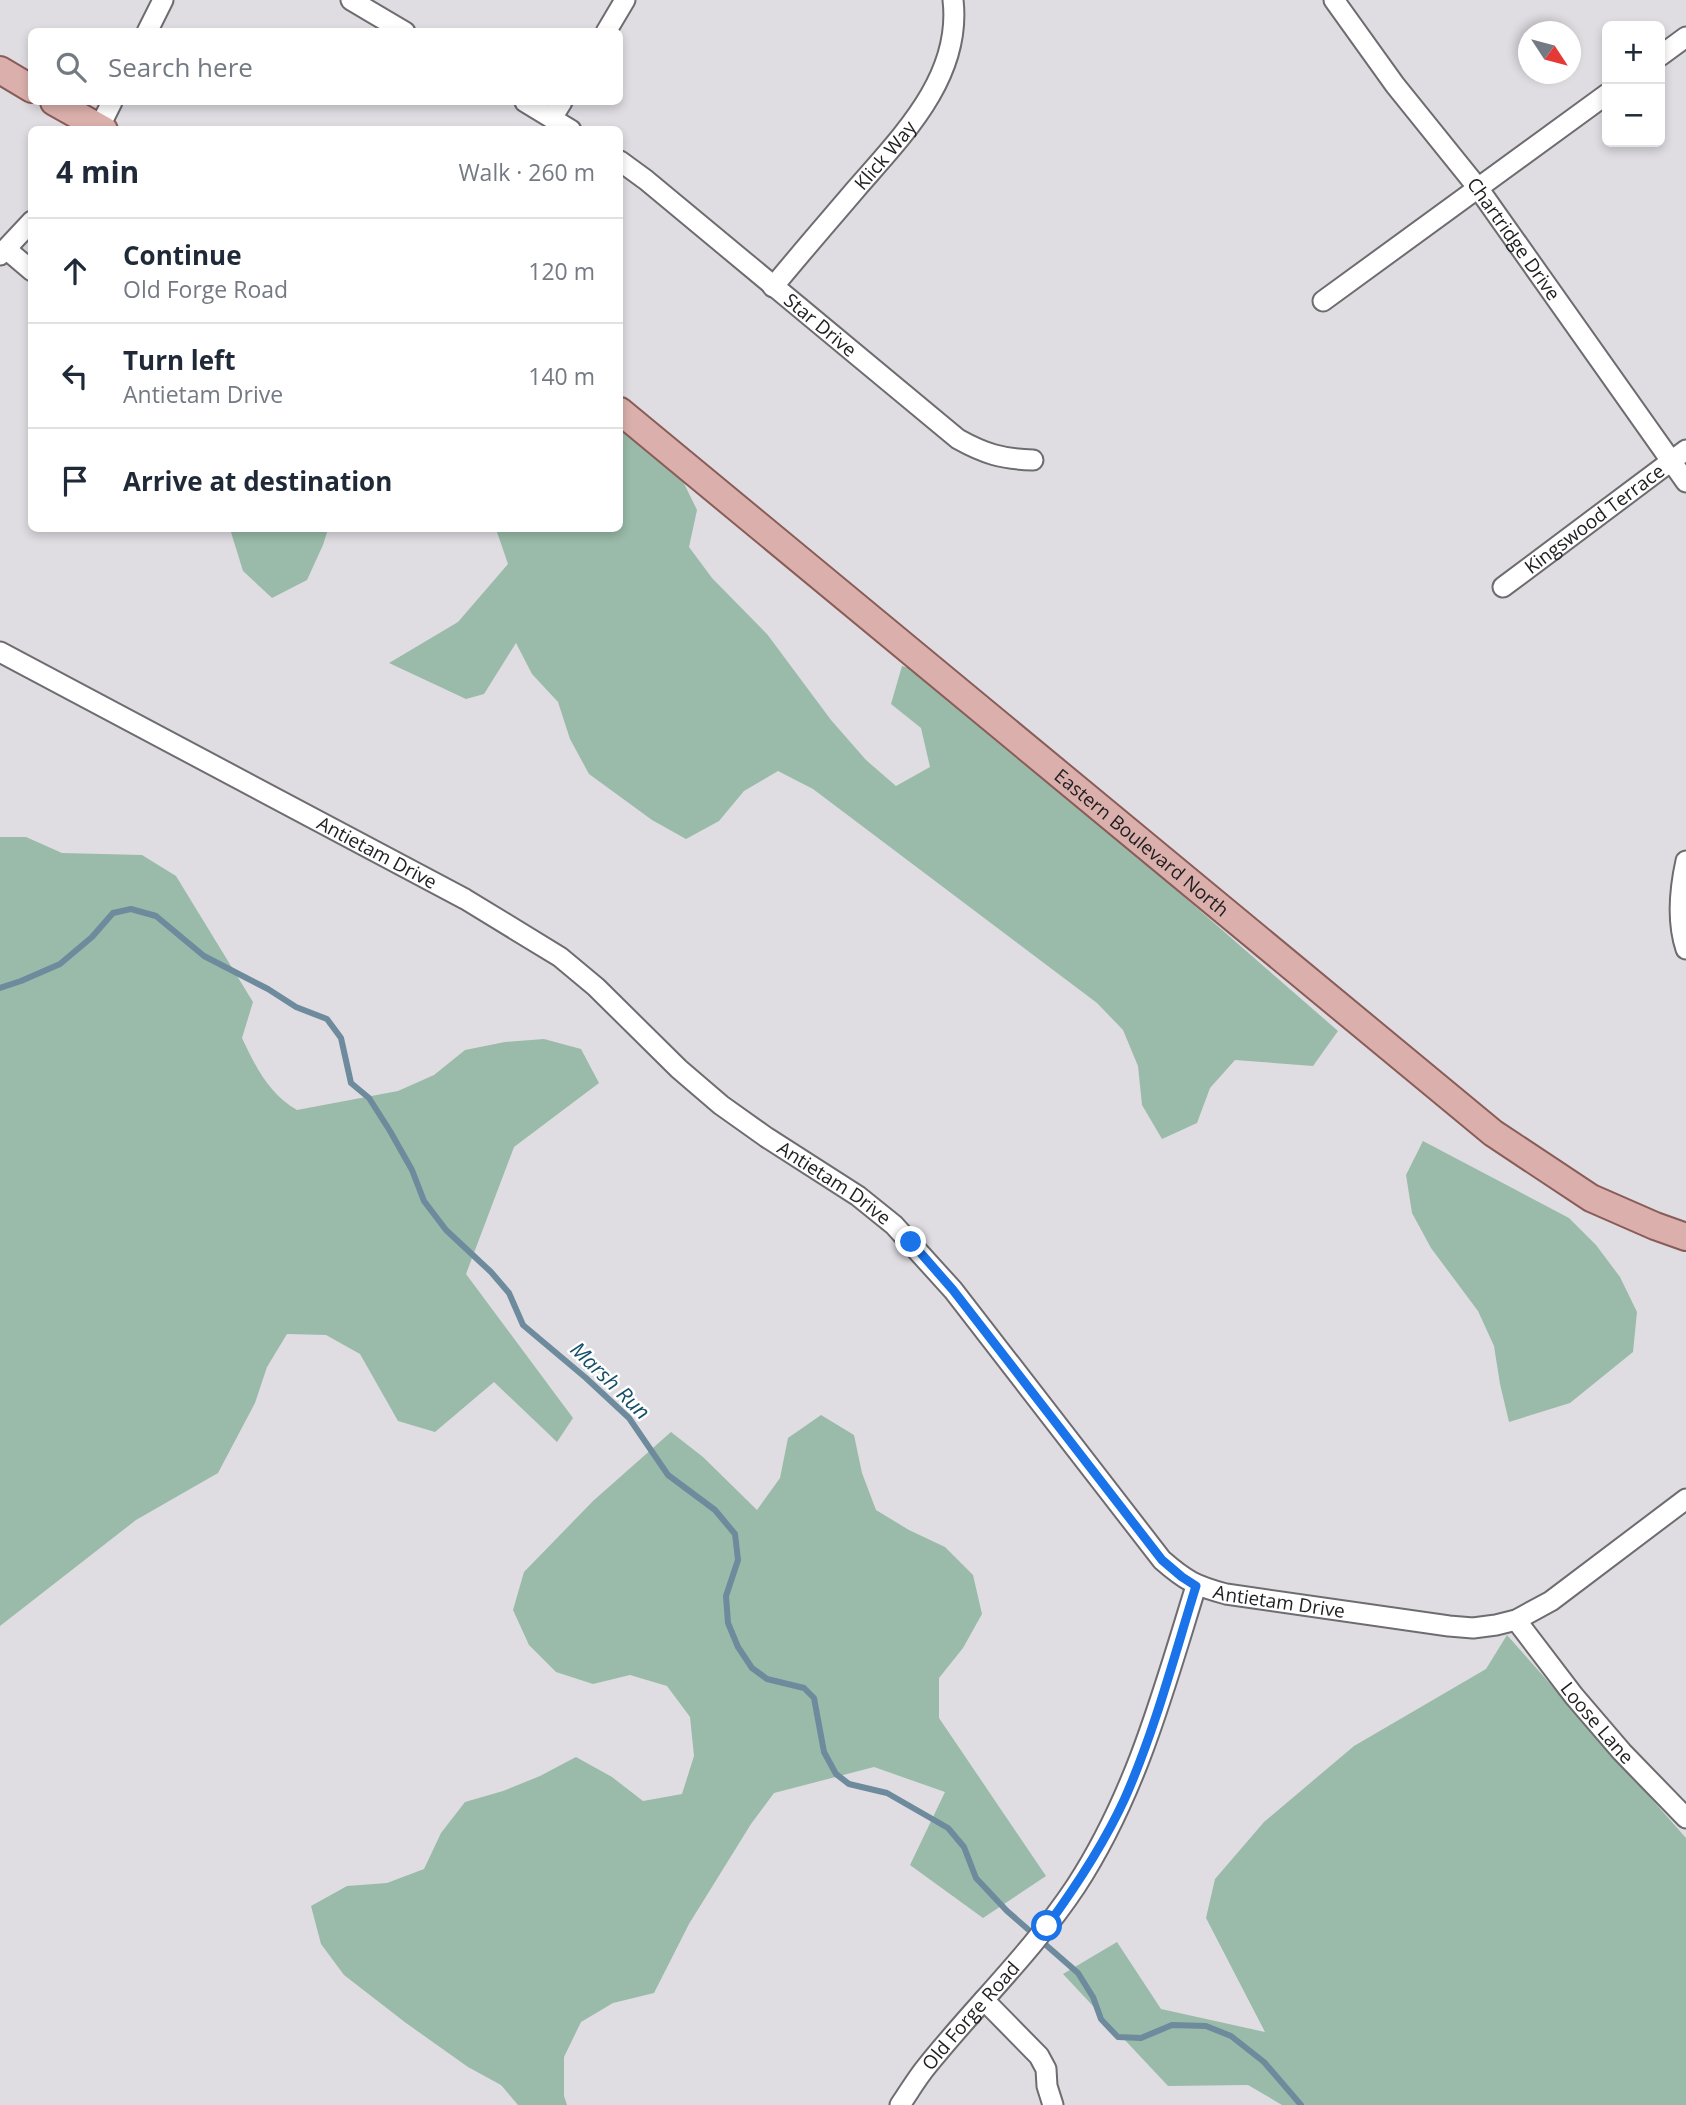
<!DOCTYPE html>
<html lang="en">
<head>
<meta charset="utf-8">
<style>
	:root { --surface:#fff; --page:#f2f2f3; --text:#1f2937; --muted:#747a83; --line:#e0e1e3 }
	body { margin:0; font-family:"Open Sans",sans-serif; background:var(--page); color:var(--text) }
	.controls { position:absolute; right:21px; top:21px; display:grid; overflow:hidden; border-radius:10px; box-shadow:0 4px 10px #0003 }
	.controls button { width:63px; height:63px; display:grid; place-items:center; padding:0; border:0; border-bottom:2px solid var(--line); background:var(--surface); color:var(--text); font:35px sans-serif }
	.compass { position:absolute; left:1518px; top:21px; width:63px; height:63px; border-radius:50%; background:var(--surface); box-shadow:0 4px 10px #0003; rotate:126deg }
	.stop { position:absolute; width:21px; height:21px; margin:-16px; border:5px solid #1a73e8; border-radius:50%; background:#fff }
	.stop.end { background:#1a73e8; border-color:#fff; box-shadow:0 2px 7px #0008 }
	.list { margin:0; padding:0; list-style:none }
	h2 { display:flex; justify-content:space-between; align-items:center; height:91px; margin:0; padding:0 28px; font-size:30px }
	h2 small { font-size:23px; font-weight:400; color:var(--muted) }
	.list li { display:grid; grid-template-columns:46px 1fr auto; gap:21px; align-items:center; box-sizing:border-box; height:105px; padding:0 28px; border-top:2px solid var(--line) }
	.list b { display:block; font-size:26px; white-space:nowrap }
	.list p { margin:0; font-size:23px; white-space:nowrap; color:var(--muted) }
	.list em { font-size:23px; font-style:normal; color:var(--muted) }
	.icon { flex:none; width:38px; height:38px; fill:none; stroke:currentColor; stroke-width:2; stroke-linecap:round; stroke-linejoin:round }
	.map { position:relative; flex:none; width:1686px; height:2105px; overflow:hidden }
	.search { position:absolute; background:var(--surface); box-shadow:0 4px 10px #0003; left:28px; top:28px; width:595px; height:77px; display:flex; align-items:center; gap:18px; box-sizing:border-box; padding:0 24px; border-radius:10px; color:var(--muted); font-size:26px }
	.panel { position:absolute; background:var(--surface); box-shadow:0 4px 10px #0003; left:28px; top:126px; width:595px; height:406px; border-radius:10px }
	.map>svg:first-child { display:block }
	.green { fill:#9abba9 }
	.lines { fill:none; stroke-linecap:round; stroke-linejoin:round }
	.stream { stroke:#6d8b9d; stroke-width:6 }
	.minor-casing { stroke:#6e6c70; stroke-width:23 }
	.major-casing { stroke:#8a5c58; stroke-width:30 }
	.minor { stroke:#fff; stroke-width:19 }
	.major { stroke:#dbb0ac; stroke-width:26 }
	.route { stroke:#1a73e8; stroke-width:9 }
	.labels { text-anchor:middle; stroke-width:5; stroke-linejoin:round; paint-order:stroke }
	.street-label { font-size:19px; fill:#212022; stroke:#fff }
	.water-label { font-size:21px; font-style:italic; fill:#15506b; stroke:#fff }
</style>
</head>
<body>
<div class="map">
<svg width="1686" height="2105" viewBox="0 0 1686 2105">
	<rect width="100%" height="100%" fill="#dfdde2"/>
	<g class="green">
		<polygon points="620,426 674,463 697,510 689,547 712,578 767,634 831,720 866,760 896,786 930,767 921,728 891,704 902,666 941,676 960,701 1338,1031 1313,1066 1235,1060 1210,1088 1197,1123 1162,1139 1142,1105 1138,1066 1123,1030 1097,1003 813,789 778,771 744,791 719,821 686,839 652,820 589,774 570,739 558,702 532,674 516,643 484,694 466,699 389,663 458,622 508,564 496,529 620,528"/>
		<polygon points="230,529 230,528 328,529 323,545 307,580 272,598 243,571"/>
		<path d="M0 837H26L62 853 142 855 176 876 253 1002 242 1038C255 1066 269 1094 297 1110L398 1091 434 1075 465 1050 505 1042 544 1039 581 1049 599 1083 514 1147 466 1274 573 1418 557 1442 494 1382 435 1432 398 1421 360 1354 326 1335 287 1334 267 1367 255 1403 218 1473 136 1520 0 1626Z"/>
		<polygon points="1423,1141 1569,1218 1596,1245 1620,1277 1637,1312 1633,1352 1570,1403 1509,1422 1500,1384 1494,1346 1478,1311 1431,1248 1412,1213 1406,1175"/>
		<polygon points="821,1415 854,1435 862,1473 876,1510 909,1530 945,1547 973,1575 982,1614 963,1648 939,1678 939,1718 1046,1876 983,1918 910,1865 945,1792 874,1767 774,1793 751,1824 689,1924 654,1993 613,2003 581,2022 564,2057 564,2096 567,2105 518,2105 501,2085 468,2067 406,2023 344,1975 321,1944 311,1906 347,1886 387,1883 424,1869 441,1833 465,1802 503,1791 540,1776 576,1757 612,1777 643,1801 682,1794 694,1756 690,1717 667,1686 630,1675 593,1684 556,1672 529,1645 513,1610 524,1572 593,1501 671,1432 703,1457 757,1510 780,1478 788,1438"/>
		<polygon points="1507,1635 1686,1838 1686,2105 1282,2105 1248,2085 1168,2086 1063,1974 1117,1942 1161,2009 1265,2032 1206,1918 1215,1879 1264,1822 1354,1746 1486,1669"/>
	</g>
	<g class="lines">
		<polyline class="stream" points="0,988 21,981 60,964 92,937 113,913 131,909 156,916 204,956 268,989 296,1007 327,1019 341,1038 351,1083 369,1098 390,1131 412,1170 424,1201 446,1230 491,1272 509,1293 523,1325 586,1378 629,1418 668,1475 715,1510 735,1534 738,1560 726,1596 728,1623 738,1647 752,1668 767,1679 804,1688 814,1698 824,1752 836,1774 849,1784 887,1793 948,1828 964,1847 976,1878 1007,1911 1078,1973 1093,1997 1101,2019 1118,2037 1141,2038 1172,2025 1206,2026 1231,2036 1264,2062 1301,2105"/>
		<g class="minor-casing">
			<g id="minor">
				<polyline points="351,0 405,32"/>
				<path id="s1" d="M1334 0 1395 85 1478 188 1686 482"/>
				<polyline points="147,32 163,0"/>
				<polyline points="606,32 625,0"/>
				<polyline points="1660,56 1686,37"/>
				<polyline points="525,102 571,130"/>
				<polyline points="552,118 562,102"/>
				<polyline points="98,130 112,102"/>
				<path id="s2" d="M620 161 646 180 958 439C985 454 1002 459 1033 460"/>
				<polyline points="6,249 32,271"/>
				<polyline points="0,255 32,221"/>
				<path id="s3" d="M773 287C800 254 828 222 856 189 902 136 962 77 953 0"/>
				<polyline points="1323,301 1607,94"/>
				<path id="s4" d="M1503 587 1686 450"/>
				<path id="s5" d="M0 652 465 899 560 957 596 987 679 1069 721 1105 766 1137 858 1196 894 1225 953 1290 1162 1560C1186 1581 1196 1586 1226 1594L1449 1626 1473 1628 1496 1625 1516 1620 1551 1601 1686 1499"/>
				<path d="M1686 861C1680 888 1677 922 1686 949"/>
				<path id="s6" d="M1516 1620 1574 1696 1622 1752 1686 1818"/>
				<polyline points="984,2000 1039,2056 1046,2069 1047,2086 1053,2105"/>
				<path id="s7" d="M900 2105C909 2092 917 2078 927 2066 976 2005 1033 1951 1076 1886 1136 1794 1164 1689 1196 1586"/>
			</g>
		</g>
		<g class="major-casing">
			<g id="major">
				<polyline points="0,70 32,89"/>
				<polyline points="54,102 104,130"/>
				<path id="s8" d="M620 411 1493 1133 1591 1198 1655 1226 1686 1237"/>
			</g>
		</g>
		<use href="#minor" class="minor"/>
		<use href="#major" class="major"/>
	</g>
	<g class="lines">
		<path class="route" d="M911 1242 953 1290 1162 1560 1182 1577 1196 1586C1174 1657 1155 1730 1125 1798 1104 1844 1077 1885 1047 1926"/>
	</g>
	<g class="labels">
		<g class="street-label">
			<text dy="7" stroke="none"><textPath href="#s3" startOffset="173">Klick Way</textPath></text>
			<text dy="7" stroke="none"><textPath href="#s1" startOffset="299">Chartridge Drive</textPath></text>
			<text dy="7" stroke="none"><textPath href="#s2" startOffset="259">Star Drive</textPath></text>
			<text dy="7" stroke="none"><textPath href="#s4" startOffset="114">Kingswood Terrace</textPath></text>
			<text dy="7" stroke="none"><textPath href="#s8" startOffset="677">Eastern Boulevard North</textPath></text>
			<text dy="7" stroke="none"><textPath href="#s5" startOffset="427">Antietam Drive</textPath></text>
			<text dy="7" stroke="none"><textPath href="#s5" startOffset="994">Antietam Drive</textPath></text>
			<text dy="7" stroke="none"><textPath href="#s5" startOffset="1624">Antietam Drive</textPath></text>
			<text dy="7" stroke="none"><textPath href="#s6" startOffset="131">Loose Lane</textPath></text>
			<text dy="7" stroke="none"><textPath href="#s7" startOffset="114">Old Forge Road</textPath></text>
		</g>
		<g class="water-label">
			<text transform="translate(610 1381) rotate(44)" y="7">Marsh Run</text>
		</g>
	</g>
</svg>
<div class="controls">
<button>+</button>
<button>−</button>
</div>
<svg class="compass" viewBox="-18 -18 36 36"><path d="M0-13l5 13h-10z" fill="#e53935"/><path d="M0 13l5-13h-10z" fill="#747a83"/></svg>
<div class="stop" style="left:1047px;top:1926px"></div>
<div class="stop end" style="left:911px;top:1242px"></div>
<div class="search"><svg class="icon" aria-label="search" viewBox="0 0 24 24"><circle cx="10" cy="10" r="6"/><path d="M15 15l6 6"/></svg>Search here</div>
<section class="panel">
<h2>4 min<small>Walk · 260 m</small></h2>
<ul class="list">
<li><svg class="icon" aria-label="ahead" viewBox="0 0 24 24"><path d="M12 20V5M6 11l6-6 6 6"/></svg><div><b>Continue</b><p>Old Forge Road</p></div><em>120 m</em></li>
<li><svg class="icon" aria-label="left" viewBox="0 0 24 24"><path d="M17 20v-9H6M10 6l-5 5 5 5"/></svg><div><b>Turn left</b><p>Antietam Drive</p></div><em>140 m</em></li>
<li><svg class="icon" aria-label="arrive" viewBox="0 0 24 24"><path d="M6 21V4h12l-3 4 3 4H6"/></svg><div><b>Arrive at destination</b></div></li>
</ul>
</section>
</div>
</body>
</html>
